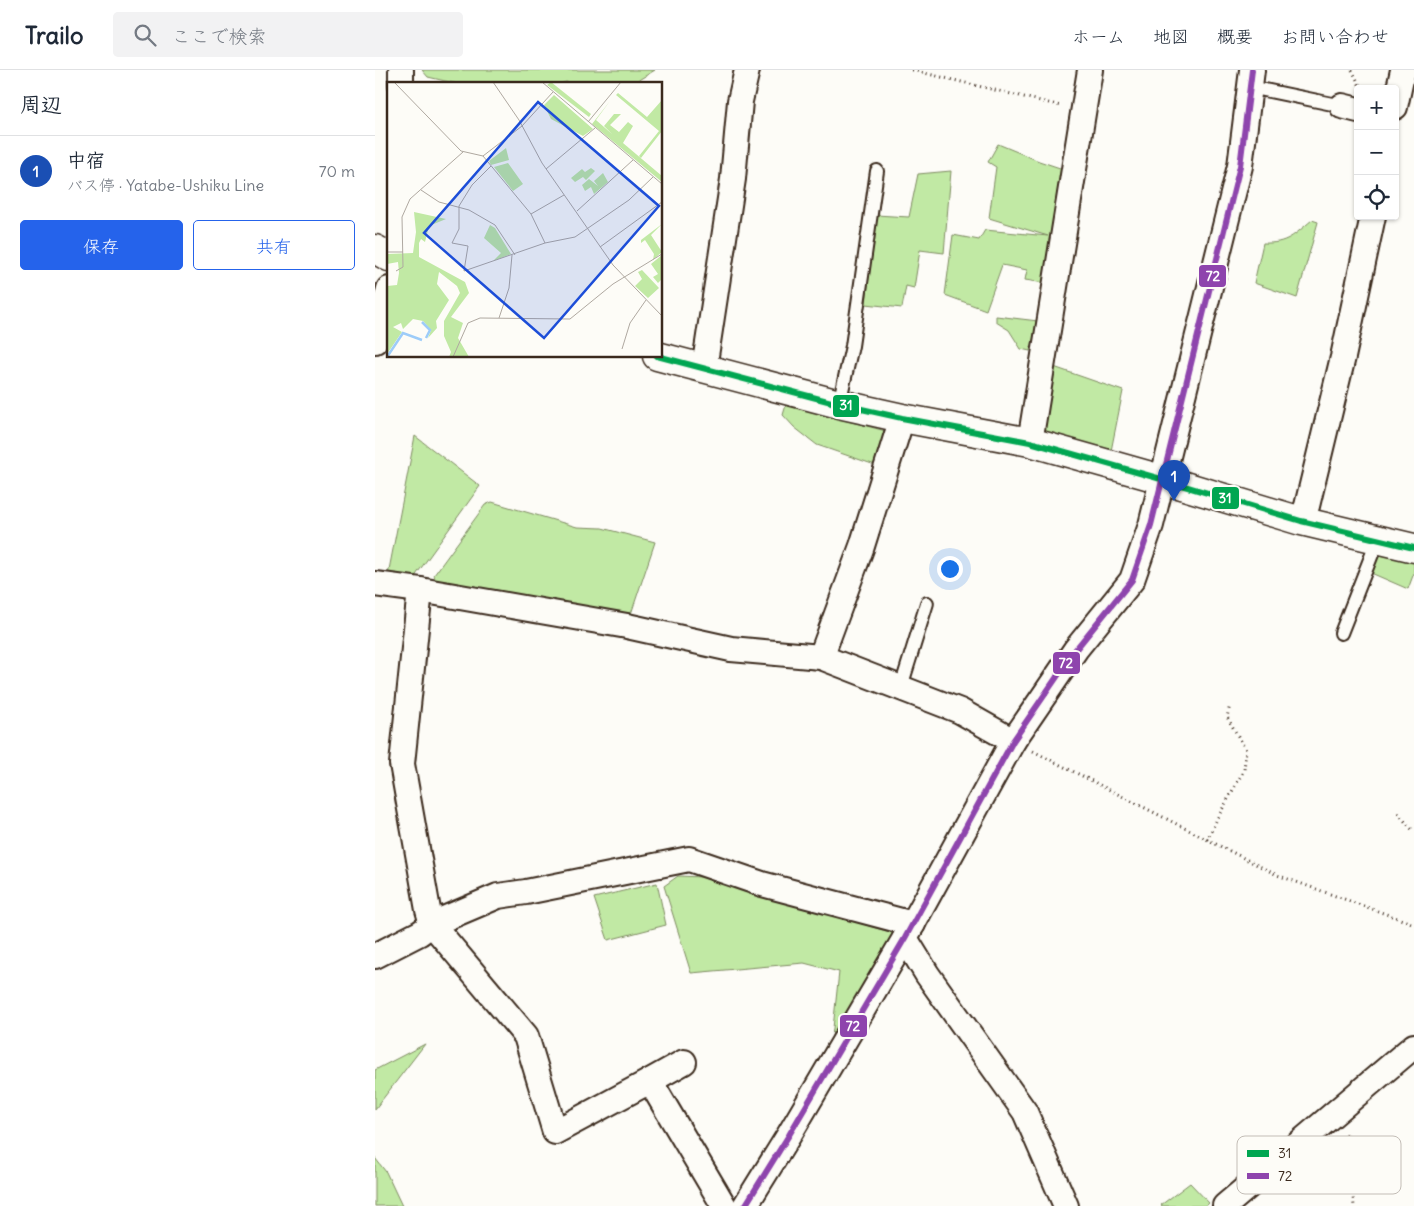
<!DOCTYPE html>
<html lang="ja">
<head>
<meta charset="utf-8">
<style>
	:root { --surface:#fff; --page:#f2f2f3; --text:#1f2937; --muted:#747a83; --line:#e0e1e3; --accent:#2563eb }
	body { margin:0; font-family:Delius,"Klee One",sans-serif; background:var(--page); color:var(--text) }
	.controls { position:absolute; right:15px; top:15px; display:grid; overflow:hidden; border-radius:5px; box-shadow:0 1px 4px #0004 }
	.controls button { width:45px; height:45px; display:grid; place-items:center; padding:0; border:0; border-bottom:1px solid var(--line); background:var(--surface); color:var(--text); font:25px sans-serif }
	.you { position:absolute; left:574px; top:498px; width:18px; height:18px; margin:-12px; border:4px solid #fff; border-radius:50%; background:#1a73e8; box-shadow:0 0 0 8px #1a73e833 }
	.badge { display:grid; place-items:center; width:32px; height:32px; border-radius:50%; background:var(--accent); color:#fff; font-size:16px; font-weight:700 }
	.pin { position:absolute; translate:-50% -41px; filter:drop-shadow(0 1px 2px #0008) }
	.pin::after { content:''; position:absolute; top:26px; width:18px; height:15px; background:inherit; clip-path:polygon(0 0,100% 0,50% 100%) }
	.list { margin:0; padding:0; list-style:none }
	h2 { display:flex; justify-content:space-between; align-items:center; height:65px; margin:0; padding:0 20px; font-size:21px }
	h2 small { font-size:16px; font-weight:400; color:var(--muted) }
	.list li { display:grid; grid-template-columns:32px 1fr auto; gap:15px; align-items:center; box-sizing:border-box; height:70px; padding:0 20px; border-top:1px solid var(--line) }
	.list b { display:block; font-size:19px; white-space:nowrap }
	.list p { margin:0; font-size:16px; white-space:nowrap; color:var(--muted) }
	.list em { font-size:16px; font-style:normal; color:var(--muted) }
	.actions { display:flex; gap:10px; padding:15px 20px }
	.actions a { flex:1; padding:11px 0; border:1px solid var(--accent); border-radius:5px; text-align:center; font-size:18px; color:var(--accent) }
	.actions .main { background:var(--accent); color:#fff }
	.icon { flex:none; width:28px; height:28px; fill:none; stroke:currentColor; stroke-width:2; stroke-linecap:round; stroke-linejoin:round }
	.map { position:relative; flex:none; width:1039px; height:1136px; overflow:hidden }
	header { display:flex; align-items:center; gap:30px; box-sizing:border-box; height:70px; padding:0 25px; background:var(--surface); border-bottom:1px solid var(--line) }
	header strong { font-size:24px }
	nav { display:flex; gap:28px; margin-inline-start:auto; font-size:18px }
	.search { width:350px; height:45px; background:var(--page); display:flex; align-items:center; gap:12px; box-sizing:border-box; padding:0 18px; border-radius:5px; color:var(--muted); font-size:19px }
	main { display:flex }
	aside { flex:1; background:var(--surface) }
	.map>svg:first-child { display:block }
	.green { fill:#c1e9a4; stroke:#7e8a61 }
	.lines { fill:none; stroke-linecap:round; stroke-linejoin:round }
	.service-casing { stroke:#3b2a1e; stroke-width:16 }
	.minor-casing { stroke:#3b2a1e; stroke-width:28 }
	.secondary-casing { stroke:#3b2a1e; stroke-width:31 }
	.path { stroke:#3b2a1e; stroke-width:3; stroke-dasharray:1 4; stroke-linecap:butt }
	.service { stroke:#fdfcf7; stroke-width:12 }
	.minor { stroke:#fdfcf7; stroke-width:24 }
	.secondary { stroke:#fdfcf7; stroke-width:28 }
	.bus-1-casing { stroke:#fdfcf7; stroke-width:10 }
	.bus-2-casing { stroke:#fdfcf7; stroke-width:10 }
	.bus-1 { stroke:#00a651; stroke-width:6 }
	.bus-2 { stroke:#8e44ad; stroke-width:6 }
	.inset-river { fill:none; stroke:#9dccf9; stroke-width:2.5 }
	.inset-road { fill:none; stroke:#afa8a0; stroke-width:1 }
	.view { fill:#1d4ed8; fill-opacity:0.15; stroke:#1d4ed8; stroke-width:2.5 }
	.inset-edge { fill:none; stroke:#3b2a1e; stroke-width:2.5 }
	.key { fill:#fdfcf7; stroke:#c3bdb6; stroke-width:1 }
	.key-label { font-size:14px; fill:#3b2a1e }
	.line-badge { stroke:#fdfcf7; stroke-width:2 }
	.badge-label { font-size:14px; text-anchor:middle; font-weight:bold; fill:#fff }
</style>
</head>
<body>
<header>
<strong>Trailo</strong>
<div class="search"><svg class="icon" aria-label="search" viewBox="0 0 24 24"><circle cx="10" cy="10" r="6"/><path d="M15 15l6 6"/></svg>ここで検索</div>
<nav><a>ホーム</a><a>地図</a><a>概要</a><a>お問い合わせ</a></nav>
</header>
<main>
<aside>
<h2>周辺<small></small></h2>
<ul class="list">
<li><span class="badge" style="background:#1a4fb4">1</span><div><b>中宿</b><p>バス停 · Yatabe-Ushiku Line</p></div><em>70 m</em></li>
</ul>
<div class="actions"><a class="main">保存</a><a>共有</a></div>
</aside>
<div class="map">
<svg width="1039" height="1136" viewBox="0 0 1039 1136">
	<rect width="100%" height="100%" fill="#fdfcf7"/>
	<filter id="ink" filterUnits="userSpaceOnUse"><feTurbulence type="fractalNoise" baseFrequency=".02" numOctaves="2"/><feDisplacementMap in="SourceGraphic" scale="10" xChannelSelector="R" yChannelSelector="G"/><feConvolveMatrix kernelMatrix="1 2 1 2 8 2 1 2 1" color-interpolation-filters="sRGB"/></filter>
	<g filter="url(#ink)">
		<g class="green">
			<polygon points="47,0 280,0 262,11 250,14 200,14 191,12 185,14 83,14 53,7"/>
			<polygon points="623,74 664,91 688,99 670,213 650,210 652,200 627,195 611,240 570,225 578,165 604,170 610,160 673,166 614,148 621,97 613,92"/>
			<polygon points="576,101 569,183 545,180 539,218 531,216 527,238 491,234 501,145 534,147 543,104"/>
			<path d="M937 150 943 152 922 228 879 213 888 173C912 174 919 165 937 150Z"/>
			<polygon points="621,246 663,251 655,281 646,279 634,260 621,252"/>
			<polygon points="676,296 748,321 736,381 670,363 666,356"/>
			<polygon points="411,335 511,361 503,396 442,375 419,357 408,345"/>
			<polygon points="40,366 105,416 36,512 13,505"/>
			<polygon points="117,432 202,457 227,458 280,472 255,547 61,514 59,505 110,435"/>
			<polygon points="1011,483 1039,491 1039,503 1033,519 996,503 1003,485"/>
			<polygon points="303,806 328,807 518,863 456,977 464,902 429,893 316,903 289,816"/>
			<polygon points="282,813 291,855 233,870 219,828"/>
			<polygon points="50,974 0,1039 0,1000"/>
			<polygon points="0,1088 11,1102 27,1136 0,1136"/>
			<polygon points="815,1113 834,1133 831,1136 787,1136 786,1135"/>
		</g>
		<g class="lines">
			<g class="service-casing">
				<g id="service">
					<polyline points="875,17 967,36"/>
					<polyline points="464,334 477,276 502,101"/>
					<polyline points="966,563 1003,469"/>
					<polyline points="526,617 552,533"/>
				</g>
			</g>
			<g class="minor-casing">
				<g id="minor">
					<polyline points="26,14 26,0"/>
					<polyline points="967,36 983,40"/>
					<polyline points="1020,37 1028,0"/>
					<polyline points="0,271 14,219"/>
					<polyline points="329,299 358,109 365,31 372,0"/>
					<polyline points="655,372 715,0"/>
					<polyline points="926,451 932,436 968,287 998,146"/>
					<polyline points="0,514 45,520 252,556 356,579 446,587 585,641 638,671"/>
					<polyline points="45,520 27,694 53,840 57,854 151,966 180,1062 275,1011 349,1136"/>
					<polyline points="446,587 487,476 527,348"/>
					<polyline points="530,868 552,904 650,1042 691,1136"/>
					<polyline points="0,886 45,863 57,854 123,826 151,822 314,789 387,814 538,854"/>
					<polyline points="275,1011 309,992"/>
					<polyline points="370,1136 414,1065 530,868 638,671 701,579 757,510 776,455 858,124 865,96 877,0"/>
					<polyline points="850,1136 1039,976"/>
				</g>
			</g>
			<g class="secondary-casing">
				<g id="secondary">
					<polyline points="0,179 14,187"/>
					<polyline points="282,286 464,334 527,348 655,372 786,409 926,451 1039,478"/>
				</g>
			</g>
			<g class="path">
				<polyline points="537,0 686,36"/>
				<polyline points="977,0 985,16"/>
				<polyline points="658,681 902,805 1039,854"/>
				<polyline points="1023,743 1039,762"/>
				<polyline points="832,770 843,747 869,700 871,680 852,647 855,635"/>
				<polyline points="971,1064 979,1136"/>
			</g>
			<use href="#service" class="service"/>
			<use href="#minor" class="minor"/>
			<use href="#secondary" class="secondary"/>
			<g class="bus-1-casing">
				<polyline id="bus-1" points="282,286 464,334 527,348 655,372 786,409 926,451 1039,478"/>
			</g>
			<g class="bus-2-casing">
				<polyline id="bus-2" points="370,1136 414,1065 530,868 638,671 701,579 757,510 776,455 858,124 865,96 877,0"/>
			</g>
			<use href="#bus-1" class="bus-1"/>
			<use href="#bus-2" class="bus-2"/>
		</g>
	</g>
	<g transform="translate(12 12)">
		<rect width="275" height="275" fill="#fdfcf7"/>
		<path d="M164 0 204 32 202 35 160 3ZM231 11 260 35 275 18V49L254 76 252 74 272 49 229 13ZM167 13 206 47 196 54 164 37 157 23ZM223 19 209 38 225 52 217 44 227 32H234L223 43 232 50 241 40 246 44 236 61 275 94V100L205 42ZM119 66 122 78 104 83 102 79ZM121 81 136 102 126 109 107 85ZM204 86 208 89 199 98 196 95 188 100 184 96 195 87 198 90ZM216 91 221 100 207 112 204 105 198 109 195 103 202 97 211 104 207 99ZM27 130 59 137 42 144 38 160 34 157 32 161V175L78 200 82 211 64 235 76 241 71 256 82 275H62L64 270 57 254V239L73 211 70 204 52 190 50 202 62 218 49 239 50 246 41 256 44 248 36 239 26 237 16 247 14 241 6 245 15 250 0 272V204L10 203 12 191 11 180 0 182V172L26 171 29 150ZM275 142 264 153 275 170 266 178 267 172 258 158 254 161V158ZM103 143 108 146 124 172 106 179 114 171 97 156ZM275 173V197L271 201 266 195 271 192 264 182ZM255 188 272 206 261 216 248 204 255 197 251 190Z" fill="#c1e9a4"/>
		<path class="inset-river" d="M35 240 43 248 39 256M0 275 16 251 35 258"/>
		<path class="inset-road" d="M7 0 74 69 96 74 135 44 166 10M106 0 132 38 155 81 226 183 275 234M155 0 275 102M201 40 234 0M96 74 144 132 158 161M104 84 85 103 72 124V147L65 161 81 164 77 189 158 161 188 155 242 118 266 95M159 87 208 46M34 108 52 120 82 128 108 143 128 173M190 129 246 78M144 132 177 113M213 165 275 120M0 170H16M9 189 16 185 15 135 23 117 76 70M112 236 122 206 125 173M235 267 243 241 259 218M66 275 81 241 93 236 183 237 226 202 275 172"/>
		<path class="view" d="M151 20 272 124 157 256 37 151Z"/>
		<rect width="275" height="275" class="inset-edge"/>
	</g>
	<rect x="862" y="1066" width="164" height="58" rx="8" class="key"/>
	<rect x="872" y="1080" width="22" height="7" fill="#00a651"/>
	<rect x="872" y="1103" width="22" height="6" fill="#8e44ad"/>
	<g class="key-label">
		<text x="903" y="1088">31</text>
		<text x="903" y="1111">72</text>
	</g>
	<g class="line-badge">
		<rect x="823" y="194" width="29" height="24" rx="5" fill="#8e44ad"/>
		<rect x="457" y="324" width="28" height="24" rx="5" fill="#00a651"/>
		<rect x="836" y="416" width="29" height="24" rx="5" fill="#00a651"/>
		<rect x="677" y="581" width="29" height="24" rx="5" fill="#8e44ad"/>
		<rect x="464" y="944" width="29" height="24" rx="5" fill="#8e44ad"/>
	</g>
	<g class="badge-label">
		<text x="838" y="211">72</text>
		<text x="471" y="340">31</text>
		<text x="850" y="433">31</text>
		<text x="691" y="598">72</text>
		<text x="478" y="961">72</text>
	</g>
</svg>
<div class="controls">
<button>+</button>
<button>−</button>
<button><svg class="icon" aria-label="locate" viewBox="0 0 24 24"><circle cx="12" cy="12" r="6"/><path d="M12 2v4M12 18v4M2 12h4M18 12h4"/></svg></button>
</div>
<div class="you"></div>
<div class="pin badge" style="left:799px;top:431px;background:#1a4fb4">1</div>
</div>
</main>
</body>
</html>
